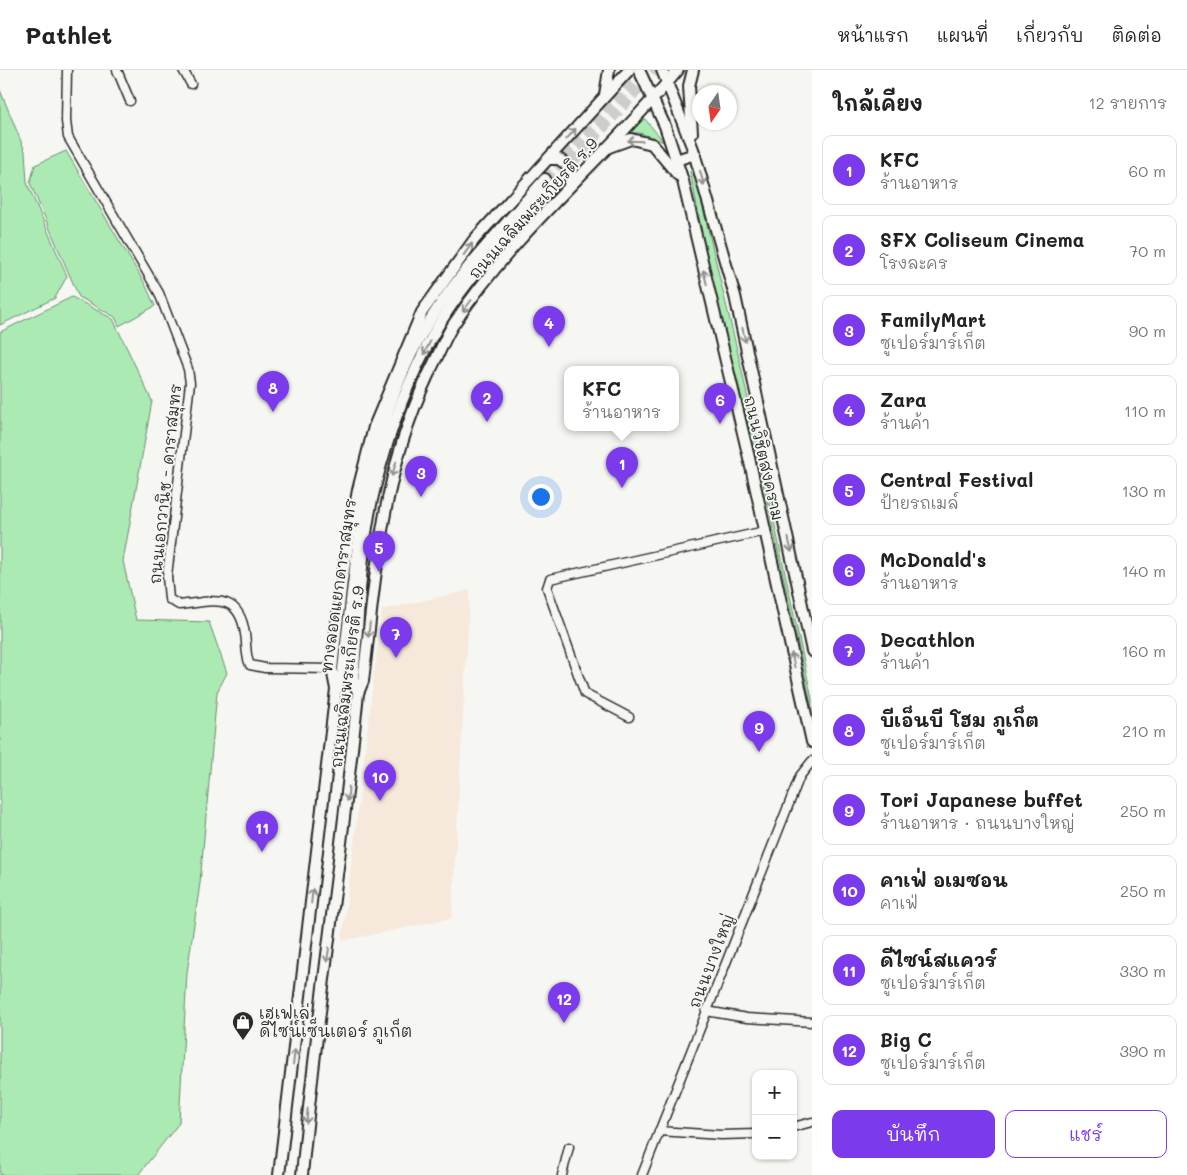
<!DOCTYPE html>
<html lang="th">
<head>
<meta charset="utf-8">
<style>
	:root { --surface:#fff; --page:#f2f2f2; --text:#222; --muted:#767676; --line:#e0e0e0; --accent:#7c3aed }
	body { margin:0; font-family:Mali,"Playpen Sans Thai",sans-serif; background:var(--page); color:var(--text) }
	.controls { position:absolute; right:15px; bottom:15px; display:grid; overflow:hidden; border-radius:10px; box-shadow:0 1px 4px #0004 }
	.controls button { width:45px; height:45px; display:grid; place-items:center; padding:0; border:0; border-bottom:1px solid var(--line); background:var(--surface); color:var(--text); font:25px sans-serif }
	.compass { position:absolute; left:692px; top:15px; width:45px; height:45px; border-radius:50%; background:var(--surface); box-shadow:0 1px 4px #0004; rotate:193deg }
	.you { position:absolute; left:540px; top:426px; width:18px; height:18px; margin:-12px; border:4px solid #fff; border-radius:50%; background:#1a73e8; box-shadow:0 0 0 8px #1a73e833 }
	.badge { display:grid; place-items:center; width:32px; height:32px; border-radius:50%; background:var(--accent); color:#fff; font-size:16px; font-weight:700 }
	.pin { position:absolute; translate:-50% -41px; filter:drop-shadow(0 1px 2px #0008) }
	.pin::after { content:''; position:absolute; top:26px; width:18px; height:15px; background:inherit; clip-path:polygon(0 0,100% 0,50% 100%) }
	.popup { position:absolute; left:564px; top:296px; width:115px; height:65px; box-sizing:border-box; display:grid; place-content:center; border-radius:10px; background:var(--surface); filter:drop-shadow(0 1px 4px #0005); font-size:16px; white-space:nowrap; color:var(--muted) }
	.popup b { font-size:19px; color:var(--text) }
	.popup::after { content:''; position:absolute; left:50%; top:100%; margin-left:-10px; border:10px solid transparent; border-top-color:var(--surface) }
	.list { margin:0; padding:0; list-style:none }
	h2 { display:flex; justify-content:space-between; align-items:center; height:65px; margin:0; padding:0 20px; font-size:21px }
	h2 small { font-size:16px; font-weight:400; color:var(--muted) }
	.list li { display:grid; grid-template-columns:32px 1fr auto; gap:15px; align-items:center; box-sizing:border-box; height:70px; margin:0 10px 10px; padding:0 10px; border:1px solid var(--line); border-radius:10px }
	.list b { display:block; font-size:19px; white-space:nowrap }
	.list p { margin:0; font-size:16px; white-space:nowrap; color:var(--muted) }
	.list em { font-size:16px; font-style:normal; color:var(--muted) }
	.actions { display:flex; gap:10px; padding:15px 20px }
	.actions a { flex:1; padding:11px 0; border:1px solid var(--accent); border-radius:10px; text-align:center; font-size:18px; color:var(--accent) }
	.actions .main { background:var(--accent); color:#fff }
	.map { position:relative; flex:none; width:812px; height:1105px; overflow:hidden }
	header { display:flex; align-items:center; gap:30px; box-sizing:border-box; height:70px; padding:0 25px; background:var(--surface); border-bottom:1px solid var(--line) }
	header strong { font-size:24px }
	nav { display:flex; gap:28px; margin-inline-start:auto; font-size:18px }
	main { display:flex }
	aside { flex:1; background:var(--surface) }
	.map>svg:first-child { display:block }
	.built { fill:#f6e9db }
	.green { fill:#abebb3; stroke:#6b8b6f }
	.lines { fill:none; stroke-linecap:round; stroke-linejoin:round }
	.secondary-tunnel { stroke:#cdcdca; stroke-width:10; stroke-dasharray:10 5; stroke-linecap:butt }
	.minor-casing { stroke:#2b2b2b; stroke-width:11 }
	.secondary-casing { stroke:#2b2b2b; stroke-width:14 }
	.minor { stroke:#f6f6f2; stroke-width:8 }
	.secondary { stroke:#f6f6f2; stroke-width:10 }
	.oneway { stroke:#90908e }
	.labels { text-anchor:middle; stroke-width:4; stroke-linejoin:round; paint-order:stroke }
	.street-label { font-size:16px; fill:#2b2b2b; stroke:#f6f6f2 }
	.poi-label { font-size:16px; fill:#2b2b2b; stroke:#f6f6f2; text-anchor:start }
</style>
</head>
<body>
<header>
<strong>Pathlet</strong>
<nav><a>หน้าแรก</a><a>แผนที่</a><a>เกี่ยวกับ</a><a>ติดต่อ</a></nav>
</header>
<main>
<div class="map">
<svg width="812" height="1105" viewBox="0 0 812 1105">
	<rect width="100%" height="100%" fill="#f6f6f2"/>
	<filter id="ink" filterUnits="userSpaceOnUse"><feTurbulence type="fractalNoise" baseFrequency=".02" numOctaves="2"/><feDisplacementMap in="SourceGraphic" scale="10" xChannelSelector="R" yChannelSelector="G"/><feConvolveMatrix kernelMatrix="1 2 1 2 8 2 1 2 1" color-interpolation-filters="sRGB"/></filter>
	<g filter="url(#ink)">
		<polygon class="built" points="470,520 452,848 342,871 382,540"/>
		<g class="green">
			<polygon points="0,20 25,81 27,113 67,206 55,228 0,255"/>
			<polygon points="644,48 664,72 640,63 629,63"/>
			<polygon points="66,81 145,214 155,236 119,256 115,247 79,227 30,113 35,95"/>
			<polygon points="690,101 694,101 740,292 812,629 812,639 762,408 710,203"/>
			<polygon points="72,227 113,249 152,331 123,491 136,550 209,552 227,603 217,622 200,813 187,903 179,1053 138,1105 0,1105 0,262"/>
		</g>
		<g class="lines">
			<g class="secondary-tunnel">
				<polyline points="545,109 645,0"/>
				<polyline points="552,115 656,0"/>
			</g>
			<g class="minor-casing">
				<g id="minor">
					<path d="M67 0 66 51 68 67 159 223 188 299 190 313 167 506 169 529 179 535C211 532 239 520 245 564 247 574 245 585 250 595L265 598 332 599"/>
					<polyline points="117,0 130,31"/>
					<polyline points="183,0 191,14"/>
					<polyline points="629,647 585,624 547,518 550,509 765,461"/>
					<polyline points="706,941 747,948 812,952"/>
					<polyline points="793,1057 812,1052"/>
					<polyline points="659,1061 721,1065 756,1064"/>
					<polyline points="562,1105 569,1077"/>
					<polyline points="642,1105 800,706 812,691"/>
				</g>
			</g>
			<g class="secondary-casing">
				<g id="secondary">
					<polyline points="639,0 665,56 683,111 749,388 812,672"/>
					<polyline points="662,0 693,79 735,226 812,581"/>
					<polyline points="605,25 609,0"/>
					<polyline points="692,63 689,16 693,0"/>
					<polyline points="609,77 631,69 652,74 678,105"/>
					<polyline points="549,89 559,89 572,99 569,116"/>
					<polyline points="676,90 695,84"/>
					<path d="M336 619 342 607C357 487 364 356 430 250 462 199 506 154 545 109"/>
					<path d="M358 623 353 608C359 549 360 478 374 421 388 364 409 306 438 256 469 205 512 159 552 115"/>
					<polyline points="279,1105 336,619 332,599 342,510 358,420 374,357 422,242 474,170 629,0"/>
					<path d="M302 1105C317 944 342 784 358 623L363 611C377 496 382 394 436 289 442 277 447 263 455 252 518 158 607 86 678 0"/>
				</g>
			</g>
			<use href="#minor" class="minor"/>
			<use href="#secondary" class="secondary"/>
		</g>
		<defs><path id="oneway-shaft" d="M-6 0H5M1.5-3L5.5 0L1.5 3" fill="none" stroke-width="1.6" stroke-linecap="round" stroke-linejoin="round" transform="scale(1.25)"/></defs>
		<g class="oneway">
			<use href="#oneway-shaft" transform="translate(571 64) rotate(-49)"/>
			<use href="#oneway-shaft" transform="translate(635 71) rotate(-178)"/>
			<use href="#oneway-shaft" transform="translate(702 108) rotate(74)"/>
			<use href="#oneway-shaft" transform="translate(468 179) rotate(-54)"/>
			<use href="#oneway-shaft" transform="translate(705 207) rotate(-103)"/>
			<use href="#oneway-shaft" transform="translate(467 236) rotate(127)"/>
			<use href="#oneway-shaft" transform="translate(744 265) rotate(77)"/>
			<use href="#oneway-shaft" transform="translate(427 278) rotate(116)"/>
			<use href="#oneway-shaft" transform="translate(394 399) rotate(107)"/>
			<use href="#oneway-shaft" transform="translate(790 475) rotate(78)"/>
			<use href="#oneway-shaft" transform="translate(369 560) rotate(97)"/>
			<use href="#oneway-shaft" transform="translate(793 590) rotate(-102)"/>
			<use href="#oneway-shaft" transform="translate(348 724) rotate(96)"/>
			<use href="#oneway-shaft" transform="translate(312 826) rotate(-84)"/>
			<use href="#oneway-shaft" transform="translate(328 885) rotate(98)"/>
			<use href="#oneway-shaft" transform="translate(294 987) rotate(-83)"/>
			<use href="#oneway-shaft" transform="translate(307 1046) rotate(95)"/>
		</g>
	</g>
	<defs>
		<g id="shop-pin" transform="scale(1.125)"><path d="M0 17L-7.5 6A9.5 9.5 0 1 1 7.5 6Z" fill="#2b2b2b" stroke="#f6f6f2"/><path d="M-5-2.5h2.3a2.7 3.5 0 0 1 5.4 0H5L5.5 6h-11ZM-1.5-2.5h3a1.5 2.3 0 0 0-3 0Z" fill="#fff"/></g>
	</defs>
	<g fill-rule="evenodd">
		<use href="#shop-pin" x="243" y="952"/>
	</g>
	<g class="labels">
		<g class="street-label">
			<text transform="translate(533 138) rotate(-48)" y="6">ถนนเฉลิมพระเกียรติ ร.9</text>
			<text transform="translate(764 388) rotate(77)" y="6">ถนนวิชิตสงคราม</text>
			<text transform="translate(165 414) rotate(-84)" y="6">ถนนเอกวานิช - ดาราสมุทร</text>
			<text transform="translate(338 516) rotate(-82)" y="6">ทางลอดแยกดาราสมุทร</text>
			<text transform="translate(347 607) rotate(-83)" y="6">ถนนเฉลิมพระเกียรติ ร.9</text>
			<text transform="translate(711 891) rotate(-69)" y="6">ถนนบางใหญ่</text>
		</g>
		<g class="poi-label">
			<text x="259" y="949">เฮเฟเล่<tspan x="259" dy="18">ดีไซน์เซ็นเตอร์ ภูเก็ต</tspan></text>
		</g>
	</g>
</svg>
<div class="controls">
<button>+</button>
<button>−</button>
</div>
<svg class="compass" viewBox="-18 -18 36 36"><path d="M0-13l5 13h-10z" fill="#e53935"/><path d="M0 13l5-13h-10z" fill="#767676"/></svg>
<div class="you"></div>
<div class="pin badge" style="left:622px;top:418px">1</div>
<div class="popup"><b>KFC</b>ร้านอาหาร</div>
<div class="pin badge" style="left:487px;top:352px">2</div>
<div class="pin badge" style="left:421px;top:427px">3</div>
<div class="pin badge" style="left:549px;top:277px">4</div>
<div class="pin badge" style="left:379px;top:502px">5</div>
<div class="pin badge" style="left:720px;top:354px">6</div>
<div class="pin badge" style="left:396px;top:588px">7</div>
<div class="pin badge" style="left:273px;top:342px">8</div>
<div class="pin badge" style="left:759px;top:682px">9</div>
<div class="pin badge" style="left:380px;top:731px">10</div>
<div class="pin badge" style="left:262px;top:782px">11</div>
<div class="pin badge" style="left:564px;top:953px">12</div>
</div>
<aside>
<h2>ใกล้เคียง<small>12 รายการ</small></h2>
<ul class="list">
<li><span class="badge">1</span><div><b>KFC</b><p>ร้านอาหาร</p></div><em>60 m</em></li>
<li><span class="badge">2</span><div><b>SFX Coliseum Cinema</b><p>โรงละคร</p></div><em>70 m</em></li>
<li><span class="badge">3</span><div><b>FamilyMart</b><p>ซูเปอร์มาร์เก็ต</p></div><em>90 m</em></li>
<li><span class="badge">4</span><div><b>Zara</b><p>ร้านค้า</p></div><em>110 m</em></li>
<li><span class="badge">5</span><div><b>Central Festival</b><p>ป้ายรถเมล์</p></div><em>130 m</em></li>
<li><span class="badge">6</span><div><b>McDonald's</b><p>ร้านอาหาร</p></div><em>140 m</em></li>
<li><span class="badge">7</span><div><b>Decathlon</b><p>ร้านค้า</p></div><em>160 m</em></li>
<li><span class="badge">8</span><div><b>บีเอ็นบี โฮม ภูเก็ต</b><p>ซูเปอร์มาร์เก็ต</p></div><em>210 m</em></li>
<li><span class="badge">9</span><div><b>Tori Japanese buffet</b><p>ร้านอาหาร · ถนนบางใหญ่</p></div><em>250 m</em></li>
<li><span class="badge">10</span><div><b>คาเฟ่ อเมซอน</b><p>คาเฟ่</p></div><em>250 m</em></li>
<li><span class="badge">11</span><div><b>ดีไซน์สแควร์</b><p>ซูเปอร์มาร์เก็ต</p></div><em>330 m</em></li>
<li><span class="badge">12</span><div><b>Big C</b><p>ซูเปอร์มาร์เก็ต</p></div><em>390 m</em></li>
</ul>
<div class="actions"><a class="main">บันทึก</a><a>แชร์</a></div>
</aside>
</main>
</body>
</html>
